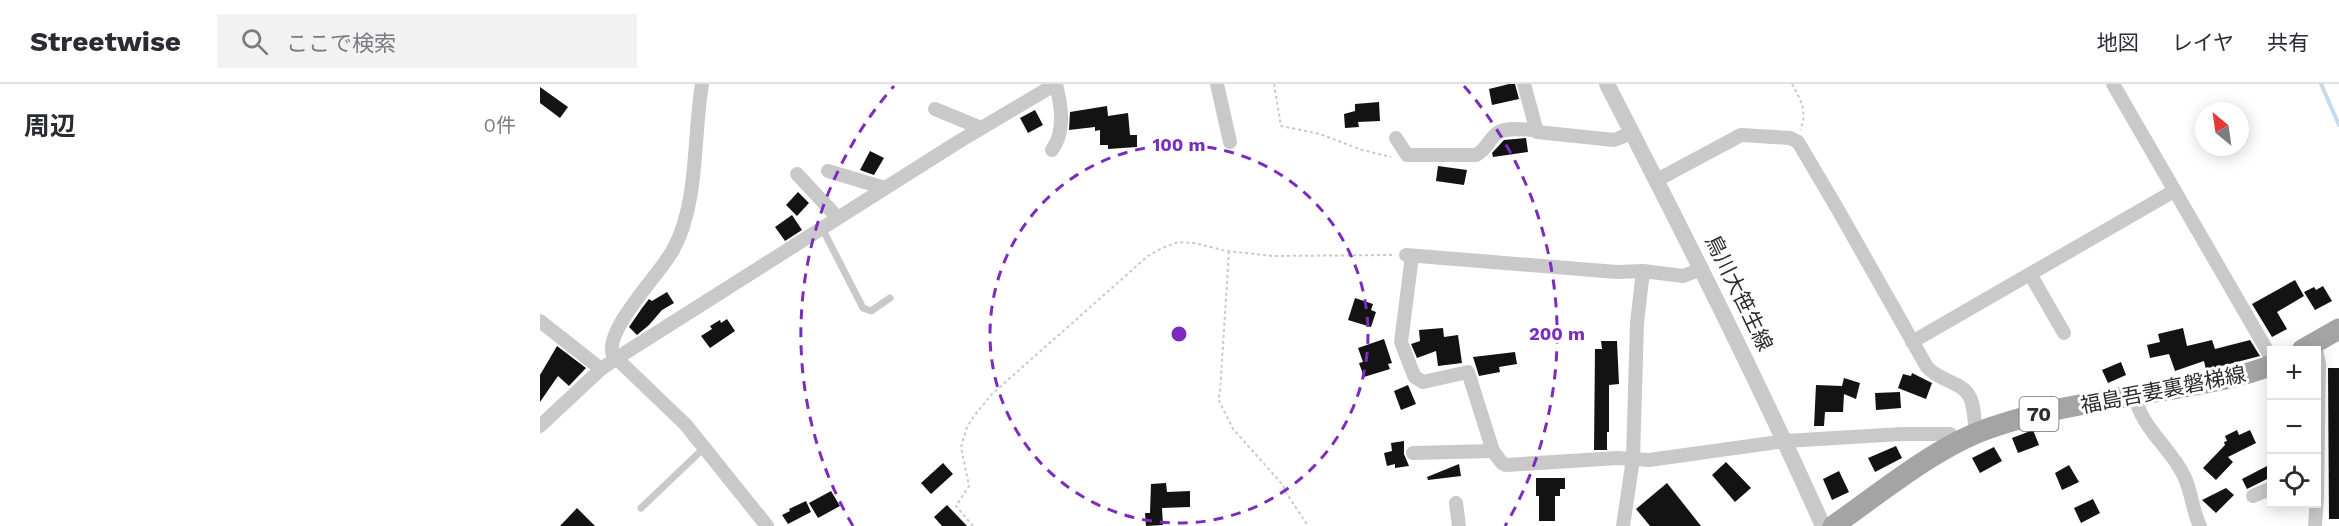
<!DOCTYPE html>
<html lang="ja">
<head>
<meta charset="utf-8">
<style>
	:root { --surface:#fff; --page:#f2f2f3; --text:#2b2b33; --muted:#7c7c81; --line:#e1e1e2 }
	body { margin:0; font-family:"Work Sans","Noto Sans JP",sans-serif; background:var(--page); color:var(--text) }
	.controls { position:absolute; right:18px; bottom:18px; display:grid; overflow:hidden; border-radius:0px; box-shadow:0 3px 15px #0003 }
	.controls button { width:54px; height:54px; display:grid; place-items:center; padding:0; border:0; border-bottom:2px solid var(--line); background:var(--surface); color:var(--text); font:30px sans-serif }
	.compass { position:absolute; left:1655px; top:18px; width:54px; height:54px; border-radius:50%; background:var(--surface); box-shadow:0 3px 15px #0003; rotate:331deg }
	.list { margin:0; padding:0; list-style:none }
	h2 { display:flex; justify-content:space-between; align-items:center; height:78px; margin:0; padding:0 24px; font-size:26px }
	h2 small { font-size:20px; font-weight:400; color:var(--muted) }
	.icon { flex:none; width:33px; height:33px; fill:none; stroke:currentColor; stroke-width:2; stroke-linecap:round; stroke-linejoin:round }
	.map { position:relative; flex:none; width:1799px; height:442px; overflow:hidden }
	header { display:flex; align-items:center; gap:36px; box-sizing:border-box; height:84px; padding:0 30px; background:var(--surface); border-bottom:2px solid var(--line) }
	header strong { font-size:28px }
	nav { display:flex; gap:33px; margin-inline-start:auto; font-size:21px }
	.search { width:420px; height:54px; background:var(--page); display:flex; align-items:center; gap:15px; box-sizing:border-box; padding:0 21px; border-radius:0px; color:var(--muted); font-size:22px }
	main { display:flex }
	aside { flex:1; background:var(--surface) }
	.map>svg:first-child { display:block }
	.lines { fill:none; stroke-linecap:round; stroke-linejoin:round }
	.stream { stroke:#c6daea; stroke-width:4 }
	.building { fill:#131313 }
	.path { stroke:#c9c9c9; stroke-width:2; stroke-dasharray:3 3; stroke-linecap:butt }
	.service { stroke:#c9c9c9; stroke-width:7 }
	.minor { stroke:#c9c9c9; stroke-width:14 }
	.tertiary { stroke:#c9c9c9; stroke-width:16 }
	.primary { stroke:#a4a4a4; stroke-width:21 }
	.ring { fill:none; stroke:#7b2cbf; stroke-width:3; stroke-dasharray:10 8 }
	.labels { text-anchor:middle; stroke-width:6; stroke-linejoin:round; paint-order:stroke }
	.shield { fill:#fff; stroke:#6b6b6b; stroke-width:1.5 }
	.shield-label { font-size:20px; font-weight:bold; fill:#2c2c2c }
	.street-label { font-size:21px; fill:#2c2c2c; stroke:#fff }
	.centre { fill:#7b2cbf; stroke:#fff; stroke-width:3 }
	.ring-label { font-size:18px; text-anchor:middle; font-weight:bold; fill:#7b2cbf; stroke:#fff; stroke-width:6; stroke-linejoin:round; paint-order:stroke }
</style>
</head>
<body>
<header>
<strong>Streetwise</strong>
<div class="search"><svg class="icon" aria-label="search" viewBox="0 0 24 24"><circle cx="10" cy="10" r="6"/><path d="M15 15l6 6"/></svg>ここで検索</div>
<nav><a>地図</a><a>レイヤ</a><a>共有</a></nav>
</header>
<main>
<aside>
<h2>周辺<small>0件</small></h2>
<ul class="list">
</ul>
</aside>
<div class="map">
<svg width="1799" height="442" viewBox="0 0 1799 442">
	<rect width="100%" height="100%" fill="#fff"/>
	<g class="lines">
		<polyline class="stream" points="1781,0 1799,41"/>
	</g>
	<g class="building">
		<polygon points="969,0 975,0 979,15 952,21 949,5"/>
		<polygon points="0,3 28,23 20,34 0,19"/>
		<polygon points="839,18 840,37 818,38 819,43 805,44 804,30 815,27 815,20"/>
		<polygon points="567,22 568,32 588,29 590,51 597,51 597,63 568,65 568,61 560,61 560,46 555,47 555,43 529,46 530,28"/>
		<polygon points="495,26 503,41 488,49 480,34"/>
		<polygon points="986,54 988,68 953,73 952,69 964,56"/>
		<polygon points="330,67 344,74 334,91 320,86"/>
		<polygon points="898,82 927,86 924,101 896,97"/>
		<polygon points="258,108 269,119 257,132 246,121"/>
		<polygon points="252,131 262,146 245,157 235,143"/>
		<polygon points="1755,196 1764,212 1737,228 1747,245 1732,253 1712,220"/>
		<polygon points="1783,202 1792,217 1775,226 1764,208 1774,203 1776,206"/>
		<polygon points="127,208 134,219 122,226 109,241 97,251 89,243 102,224 109,215 112,217"/>
		<polygon points="815,214 833,220 831,226 836,228 831,243 808,236"/>
		<polygon points="187,235 195,247 170,264 161,252 172,245 170,242 180,236 181,239"/>
		<polygon points="903,244 904,253 918,251 922,279 898,282 896,267 877,274 871,260 880,257 879,246"/>
		<polygon points="1643,244 1647,262 1672,256 1675,265 1710,256 1720,272 1666,286 1664,277 1635,287 1629,270 1610,274 1607,261 1620,258 1618,250"/>
		<polygon points="844,255 852,279 848,280 850,285 824,293 819,279 823,278 818,264"/>
		<polygon points="1061,257 1077,257 1079,300 1069,301 1069,348 1067,348 1067,366 1054,366 1055,265 1062,265"/>
		<polygon points="17,262 46,284 29,302 18,292 0,318 0,291"/>
		<polygon points="975,268 977,280 959,283 960,288 939,292 933,273"/>
		<polygon points="1581,278 1586,291 1568,299 1562,286"/>
		<polygon points="1788,284 1799,284 1799,435 1789,435"/>
		<polygon points="1372,289 1392,299 1386,315 1358,304 1363,290 1371,292"/>
		<polygon points="1304,294 1320,299 1316,315 1304,310 1303,328 1285,328 1284,342 1274,342 1276,301 1302,302"/>
		<polygon points="868,301 876,320 861,326 854,307"/>
		<polygon points="1360,308 1361,324 1336,326 1335,309"/>
		<polygon points="1493,346 1499,361 1478,369 1472,354"/>
		<polygon points="1697,346 1699,351 1710,346 1716,359 1688,373 1693,378 1676,396 1663,384 1685,361 1684,358 1687,357 1685,352"/>
		<polygon points="864,357 864,370 869,382 855,384 855,380 847,382 844,369 852,367 851,359"/>
		<polygon points="1356,362 1362,374 1335,388 1328,374"/>
		<polygon points="1454,363 1462,377 1440,389 1432,374"/>
		<polygon points="1186,378 1211,404 1195,418 1172,391"/>
		<polygon points="403,379 413,390 391,410 381,399"/>
		<polygon points="919,380 921,392 888,396 887,393"/>
		<polygon points="1731,380 1731,393 1707,405 1702,395"/>
		<polygon points="1529,381 1539,398 1522,406 1515,389"/>
		<polygon points="1299,387 1309,408 1292,416 1283,395"/>
		<polygon points="996,394 1025,394 1025,405 1020,405 1020,412 1015,412 1015,437 999,437 999,412 996,412"/>
		<polygon points="626,399 627,408 650,407 650,423 622,424 623,441 606,442 605,429 610,429 611,400"/>
		<polygon points="1127,399 1161,442 1110,442 1096,425"/>
		<polygon points="1686,404 1694,411 1676,429 1662,416"/>
		<polygon points="291,407 300,422 278,434 269,419"/>
		<polygon points="1553,415 1560,429 1541,439 1534,424"/>
		<polygon points="266,417 271,428 248,440 242,431 250,427 249,425"/>
		<polygon points="407,421 427,442 402,442 394,433"/>
		<polygon points="37,424 55,442 20,442"/>
	</g>
	<g class="lines">
		<g class="path">
			<polyline points="734,0 741,42 780,50 822,66 851,73"/>
			<path d="M1252 0C1261 16 1268 28 1260 46"/>
			<polyline points="689,167 680,309 678,315 693,345 743,401 745,407 768,442"/>
			<polyline points="433,442 416,422 429,402 421,363 427,343 434,332 452,310 608,172 622,164 638,158 654,159 687,167 733,172 855,171"/>
		</g>
		<g class="service">
			<polyline points="282,144 323,224 331,227 350,214"/>
			<polyline points="101,424 164,364"/>
		</g>
		<g class="minor">
			<path d="M162 0C153 53 159 119 133 166 120 190 63 247 73 271L146 341 227 442"/>
			<polyline points="677,0 690,58"/>
			<polyline points="984,0 997,48 1074,56 1092,49"/>
			<polyline points="1573,0 1732,275"/>
			<polyline points="395,25 441,44"/>
			<path d="M856 54 867 71H936C946 66 948 57 956 50 965 42 985 46 996 46"/>
			<polyline points="288,87 345,104"/>
			<polyline points="257,90 298,134"/>
			<path d="M1117 96 1201 51 1250 54 1258 58 1297 124 1387 283C1398 296 1420 298 1428 310 1435 320 1434 337 1436 349"/>
			<polyline points="866,171 1077,188 1103,187"/>
			<polyline points="872,172 861,258 873,289 875,293 883,298 928,288 953,367 962,379 966,381 1078,374 1109,376 1245,357 1362,350 1410,350 1417,358"/>
			<polyline points="1490,190 1524,249"/>
			<polyline points="0,237 61,285"/>
			<polyline points="1372,258 1634,107"/>
			<path d="M1595 312C1601 344 1631 364 1644 392 1652 408 1652 426 1660 442"/>
			<path d="M0 342 61 285 77 274 418 58 516 0C521 21 526 47 512 66"/>
			<polyline points="873,369 953,367"/>
			<polyline points="1713,412 1732,404"/>
			<polyline points="916,419 919,442"/>
			<polyline points="1083,442 1093,375 1097,239 1103,187 1143,192 1162,185"/>
			<polyline points="1775,442 1777,412 1779,280 1775,260 1777,258"/>
		</g>
		<path class="tertiary" d="M1067 0C1142 146 1216 292 1283 442"/>
		<g class="primary">
			<polyline points="1762,266 1799,245"/>
			<path d="M1293 442C1339 410 1394 364 1447 345 1508 323 1575 315 1639 304 1670 298 1702 293 1732 281"/>
		</g>
	</g>
	<g class="ring">
		<circle cx="639" cy="250" r="189"/>
		<path d="M313 442A378 378 0 0 1 354 2M924 2A378 378 0 0 1 965 442"/>
	</g>
	<g class="labels">
		<rect class="shield" x="1479.5" y="313" width="39" height="34" rx="4.5"/>
		<g class="shield-label">
			<text x="1499" y="337">70</text>
		</g>
		<g class="street-label">
			<text transform="translate(1199 209) rotate(64)" y="7">鳥川大笹生線</text>
			<text transform="translate(1623 306) rotate(-11)" y="7">福島吾妻裏磐梯線</text>
		</g>
	</g>
	<circle cx="639" cy="250" r="9" class="centre"/>
	<g class="ring-label">
		<text x="639" y="67">100 m</text>
		<text x="1017" y="256">200 m</text>
	</g>
</svg>
<div class="controls">
<button>+</button>
<button>−</button>
<button><svg class="icon" aria-label="locate" viewBox="0 0 24 24"><circle cx="12" cy="12" r="6"/><path d="M12 2v4M12 18v4M2 12h4M18 12h4"/></svg></button>
</div>
<svg class="compass" viewBox="-18 -18 36 36"><path d="M0-13l5 13h-10z" fill="#e53935"/><path d="M0 13l5-13h-10z" fill="#7c7c81"/></svg>
</div>
</main>
</body>
</html>
